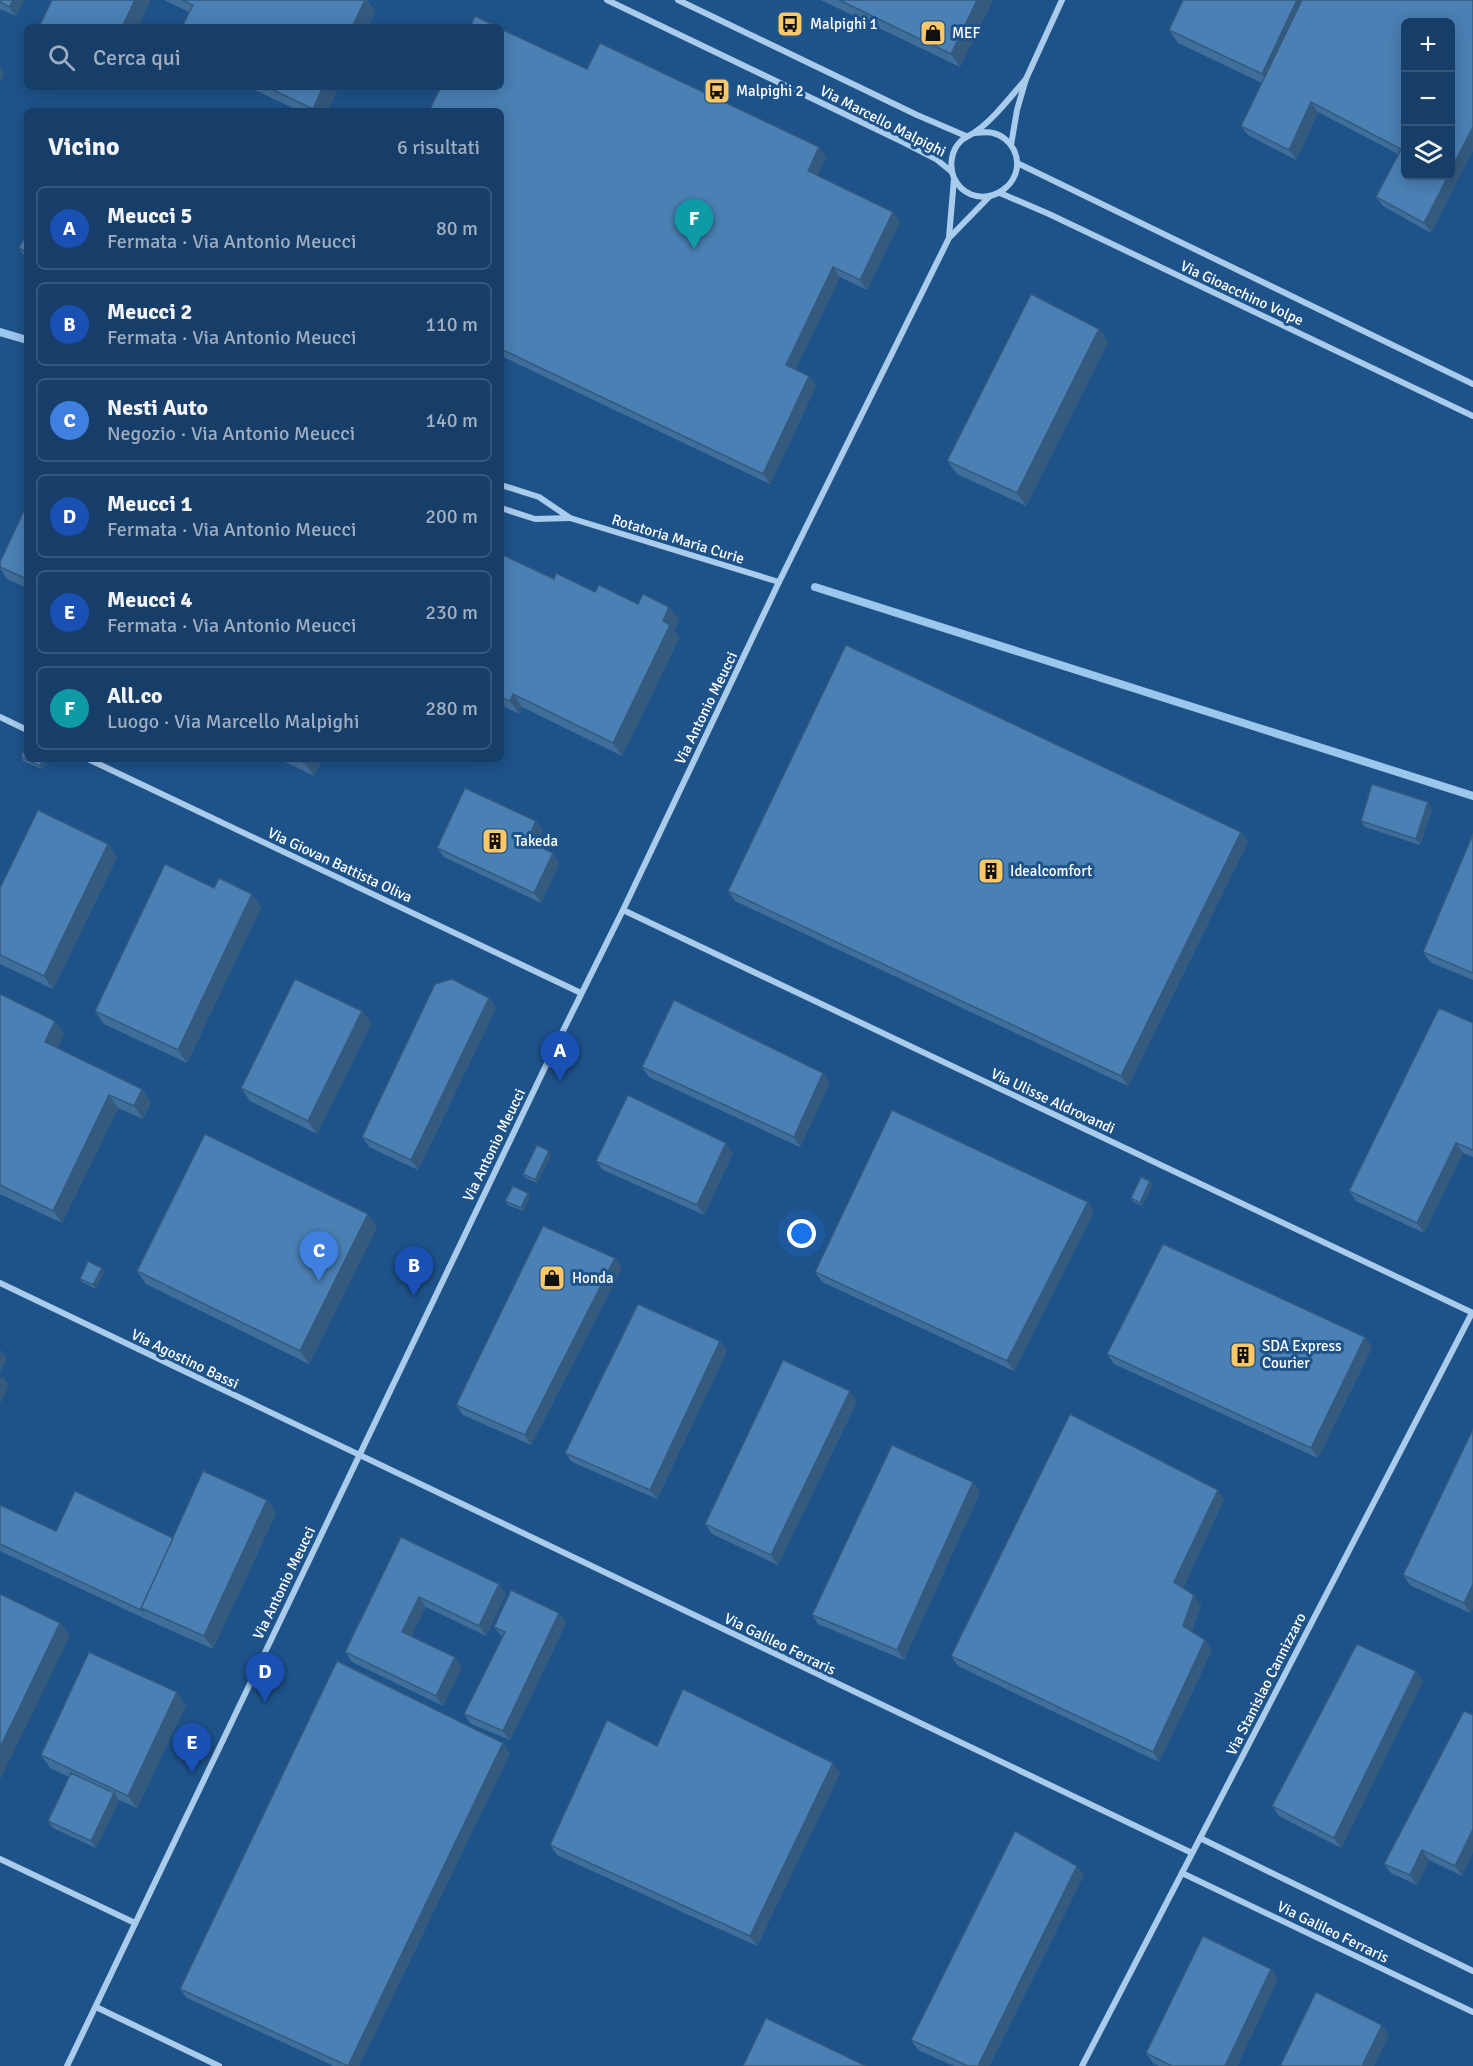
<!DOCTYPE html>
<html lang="it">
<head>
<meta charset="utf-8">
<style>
	:root { --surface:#163e68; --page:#234971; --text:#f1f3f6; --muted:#9eaec0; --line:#35577c; --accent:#fbc868 }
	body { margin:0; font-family:Signika,sans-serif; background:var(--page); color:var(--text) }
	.controls { position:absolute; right:18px; top:18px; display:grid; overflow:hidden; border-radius:9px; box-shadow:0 3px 15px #0003 }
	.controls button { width:54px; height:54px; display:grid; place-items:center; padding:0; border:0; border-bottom:2px solid var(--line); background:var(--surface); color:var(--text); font:30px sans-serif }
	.you { position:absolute; left:802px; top:1234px; width:21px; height:21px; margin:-15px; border:4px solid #fff; border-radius:50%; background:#1a73e8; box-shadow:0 0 0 9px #1a73e833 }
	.badge { display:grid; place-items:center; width:39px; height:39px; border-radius:50%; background:var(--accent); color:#fff; font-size:20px; font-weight:700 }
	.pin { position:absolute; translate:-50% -50px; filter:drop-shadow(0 2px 3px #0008) }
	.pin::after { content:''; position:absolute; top:32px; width:21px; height:18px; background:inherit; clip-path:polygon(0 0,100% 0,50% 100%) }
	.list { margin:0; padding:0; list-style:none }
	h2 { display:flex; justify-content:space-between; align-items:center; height:78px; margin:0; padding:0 24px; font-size:26px }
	h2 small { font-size:20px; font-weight:400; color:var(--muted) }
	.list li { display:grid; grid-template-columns:39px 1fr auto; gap:18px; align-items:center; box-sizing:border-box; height:84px; margin:0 12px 12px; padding:0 12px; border:2px solid var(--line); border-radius:9px }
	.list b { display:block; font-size:22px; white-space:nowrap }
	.list p { margin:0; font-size:20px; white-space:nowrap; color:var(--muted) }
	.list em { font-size:20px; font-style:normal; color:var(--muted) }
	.icon { flex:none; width:33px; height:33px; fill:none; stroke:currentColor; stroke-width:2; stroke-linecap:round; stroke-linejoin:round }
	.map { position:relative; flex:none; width:1473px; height:2066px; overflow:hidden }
	.search { position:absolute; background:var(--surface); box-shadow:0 3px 15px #0003; left:24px; top:24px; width:480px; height:66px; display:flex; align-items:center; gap:15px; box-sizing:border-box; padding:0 21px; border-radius:9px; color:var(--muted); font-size:22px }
	.panel { position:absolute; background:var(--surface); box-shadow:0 3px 15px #0003; left:24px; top:108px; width:480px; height:654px; border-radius:9px }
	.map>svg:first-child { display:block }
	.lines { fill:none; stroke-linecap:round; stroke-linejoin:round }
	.stream { stroke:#9cc7ed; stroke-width:8 }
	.minor { stroke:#a9cbec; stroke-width:6 }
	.wall { fill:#406e9b }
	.shaded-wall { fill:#345a7e }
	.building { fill:#4a80b4; stroke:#345a7e; stroke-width:1.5 }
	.labels { text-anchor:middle; stroke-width:6; stroke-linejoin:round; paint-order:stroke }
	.poi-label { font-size:15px; fill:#fff; stroke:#1e538a; text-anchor:start }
	.street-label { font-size:15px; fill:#fff; stroke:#1e538a }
</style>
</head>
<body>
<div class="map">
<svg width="1473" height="2066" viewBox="0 0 1473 2066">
	<rect width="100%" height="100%" fill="#1e538a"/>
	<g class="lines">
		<g class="stream">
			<polyline points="0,332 27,340"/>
			<polyline points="815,587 1473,796"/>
		</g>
		<g class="minor">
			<polyline points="607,0 903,142 936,159 952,172"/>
			<polyline points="678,0 917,115 966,136"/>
			<path d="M975 133C981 133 987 131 993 133 1002 135 1010 142 1014 150 1029 182 987 212 961 188 953 180 950 169 952 158 953 152 955 147 960 142 964 137 970 136 975 132 993 120 1011 96 1026 79"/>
			<polyline points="1011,145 1017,110 1026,79 1062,0"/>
			<polyline points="1017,163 1473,384"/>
			<polyline points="1000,193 1049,214 1473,416"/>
			<polyline points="949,237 954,179"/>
			<polyline points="501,485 539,497 570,518 779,582"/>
			<polyline points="501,508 535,519 570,518"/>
			<polyline points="0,717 27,730"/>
			<polyline points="88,759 581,993"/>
			<polyline points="623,910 1473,1313"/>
			<polyline points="0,1283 1192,1853"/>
			<polyline points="1200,1838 1473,1971"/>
			<polyline points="0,1859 135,1923"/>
			<polyline points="1182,1873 1473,2012"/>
			<polyline points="96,2007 219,2066"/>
			<polyline points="67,2066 550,1057 623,910 779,582 949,238 990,196"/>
			<polyline points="1082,2066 1472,1313"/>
		</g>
	</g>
	<g class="wall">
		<polygon points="0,0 24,0 16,16 0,9"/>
		<polygon points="164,0 367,0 375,11 368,27 182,27 189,12"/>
		<polygon points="821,0 993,0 960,67"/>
		<polygon points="1473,0 1473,150 1431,233 1383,206 1376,197 1398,154 1318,112 1296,160 1248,135 1241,126 1262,83 1178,43 1169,30"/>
		<polygon points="587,69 826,157 817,176 900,221 867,290 840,277 795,369 809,376 816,386 770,484 501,356 501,111"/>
		<polygon points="249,87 339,87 327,111 299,111"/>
		<polygon points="27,232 27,260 19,248"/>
		<polygon points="1099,329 1108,342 1026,506 957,474 947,461"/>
		<polygon points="27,504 27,588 7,579 0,568 0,562"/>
		<polygon points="501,554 554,579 638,604 679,620 674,630 679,638 622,756 522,707 519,714 501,705"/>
		<polygon points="21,757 46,762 42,769 23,761"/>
		<polygon points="279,759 322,759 314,776"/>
		<polygon points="1432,809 1420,845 1365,827 1361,821"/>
		<polygon points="536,821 543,831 536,846 559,863 541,903 444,857 437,848"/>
		<polygon points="1241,832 1248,842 1128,1086 735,901 728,891"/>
		<polygon points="1473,834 1473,980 1430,962 1423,952"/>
		<polygon points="117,857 53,989 0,964 0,888"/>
		<polygon points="214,888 261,907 187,1063 104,1024 95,1011"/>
		<polygon points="0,994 55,1021 64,1034 57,1048 151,1102 143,1119 118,1108 62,1223 0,1194"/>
		<polygon points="489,998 496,1008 418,1170 369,1147 362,1137"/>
		<polygon points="362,1011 371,1024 317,1134 250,1101 241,1088"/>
		<polygon points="1473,1023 1473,1157 1463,1153 1424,1233 1356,1201 1349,1191"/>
		<polygon points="642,1067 823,1073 830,1083 800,1147 649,1077"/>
		<polygon points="549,1151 551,1155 537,1183 525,1178 523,1174"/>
		<polygon points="733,1153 704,1215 603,1170 596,1161"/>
		<polygon points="1150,1181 1153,1184 1142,1206 1133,1202 1131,1198"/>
		<polygon points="530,1196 523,1211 508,1205 505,1201"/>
		<polygon points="1088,1202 1094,1212 1014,1371 822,1282 815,1272"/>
		<polygon points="377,1227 309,1364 146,1284 137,1271"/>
		<polygon points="615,1258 622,1268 531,1445 463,1415 456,1405"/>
		<polygon points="104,1271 96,1289 82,1282 80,1279"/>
		<polygon points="1365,1337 1372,1347 1318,1458 1114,1364 1107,1354"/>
		<polygon points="720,1341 727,1351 657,1499 572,1462 565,1453"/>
		<polygon points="857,1401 778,1565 712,1534 705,1524"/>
		<polygon points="1473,1429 1470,1613 1410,1585 1403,1575"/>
		<polygon points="973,1482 980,1492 904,1660 818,1624 812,1615"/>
		<polygon points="1224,1499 1183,1588 1201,1605 1192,1631 1212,1650 1159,1762 958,1666 951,1656"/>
		<polygon points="267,1500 276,1513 213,1649 150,1621 0,1551 0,1505 56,1531 173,1538"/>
		<polygon points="401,1537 506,1594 486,1636 426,1607 411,1636 462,1667 443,1706 352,1662 345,1652"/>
		<polygon points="559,1613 566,1623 510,1740 471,1724 464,1714 502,1637 494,1627"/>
		<polygon points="1423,1681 1341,1848 1279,1816 1272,1806"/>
		<polygon points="186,1705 137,1808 119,1800 96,1848 53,1828 48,1821 69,1777 50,1768 41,1755"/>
		<polygon points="1464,1711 1462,1876 1429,1860 1417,1885 1391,1873 1384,1864"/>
		<polygon points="657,1746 833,1763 840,1773 757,1946 557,1855 550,1845"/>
		<polygon points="510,1753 359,2066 334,2066 187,1998 180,1989"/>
		<polygon points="1084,1875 989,2066 954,2066 918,2050 911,2040"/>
		<polygon points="1271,1969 1278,1979 1237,2066 1159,2066 1153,2063 1146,2053"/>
	</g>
	<g class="shaded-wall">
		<polygon points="13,0 24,0 16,16 9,7"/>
		<polygon points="135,0 151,0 138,27 122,27"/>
		<polygon points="365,0 367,0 375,11 368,27 352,27"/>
		<polygon points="977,0 993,0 960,67 951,54"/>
		<polygon points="1297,0 1313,0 1271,87 1262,74"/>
		<polygon points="0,67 4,74 0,83"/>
		<polygon points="323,87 339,87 327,111 314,111 313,109"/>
		<polygon points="1311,102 1318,112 1296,160 1289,150"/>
		<polygon points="1473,127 1473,150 1431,233 1424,223 1448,176 1450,176 1450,171"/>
		<polygon points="819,147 826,157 815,181 808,171"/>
		<polygon points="893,212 900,221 867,290 860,280"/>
		<polygon points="833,267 840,277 793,375 786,365"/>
		<polygon points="1099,329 1108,342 1026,506 1017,493"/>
		<polygon points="809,376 816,386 770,484 763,474"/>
		<polygon points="669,607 679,620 674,630 679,638 622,756 613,743 663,621"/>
		<polygon points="513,694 522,707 519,714 510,701"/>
		<polygon points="43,759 46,762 42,769 40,766"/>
		<polygon points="307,759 322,759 314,776 305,763"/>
		<polygon points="1428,802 1432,809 1420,845 1416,839"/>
		<polygon points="536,821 543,831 534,851 527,841"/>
		<polygon points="1241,832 1248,842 1128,1086 1121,1076"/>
		<polygon points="108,844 117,857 53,989 44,976"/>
		<polygon points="553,853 559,863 541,903 534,893"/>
		<polygon points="252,894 261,907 187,1063 178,1050"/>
		<polygon points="489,998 496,1008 418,1170 411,1160"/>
		<polygon points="362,1011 371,1024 317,1134 308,1121"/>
		<polygon points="55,1021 64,1034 54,1055 45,1042"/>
		<polygon points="823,1073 830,1083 800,1147 794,1137"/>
		<polygon points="142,1089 151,1102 143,1119 134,1106"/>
		<polygon points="109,1095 118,1108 62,1223 53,1211"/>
		<polygon points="726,1143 733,1153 704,1215 697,1205"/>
		<polygon points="1456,1143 1463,1153 1424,1233 1417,1223"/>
		<polygon points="549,1151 551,1155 537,1183 535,1180"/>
		<polygon points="1150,1181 1153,1184 1142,1206 1140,1203"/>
		<polygon points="528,1193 530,1196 523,1211 521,1208"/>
		<polygon points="1088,1202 1094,1212 1014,1371 1007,1361"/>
		<polygon points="368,1214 377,1227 309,1364 300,1351"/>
		<polygon points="615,1258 622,1268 531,1445 525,1435"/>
		<polygon points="102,1268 104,1271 96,1289 93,1285"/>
		<polygon points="1365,1337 1372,1347 1318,1458 1311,1448"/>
		<polygon points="720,1341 727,1351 657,1499 650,1490"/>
		<polygon points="0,1349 7,1358 0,1373"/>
		<polygon points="2,1376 9,1386 0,1404 0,1380"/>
		<polygon points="850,1391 857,1401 778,1565 771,1555"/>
		<polygon points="973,1482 980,1492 904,1660 897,1650"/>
		<polygon points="1218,1490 1224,1499 1181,1592 1174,1582"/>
		<polygon points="267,1500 276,1513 213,1649 204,1636"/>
		<polygon points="499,1584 506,1594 486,1636 479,1626"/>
		<polygon points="1473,1584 1473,1608 1470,1613 1464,1603"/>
		<polygon points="1194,1595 1201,1605 1190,1636 1183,1626"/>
		<polygon points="419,1597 426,1607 409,1642 402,1632"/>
		<polygon points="559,1613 566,1623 510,1740 503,1731"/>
		<polygon points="60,1623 70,1636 0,1780 0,1748"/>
		<polygon points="1205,1640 1212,1650 1159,1762 1153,1752"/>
		<polygon points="455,1657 462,1667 443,1706 436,1696"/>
		<polygon points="1416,1671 1423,1681 1341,1848 1334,1838"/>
		<polygon points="177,1692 186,1705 137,1808 128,1796"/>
		<polygon points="503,1743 510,1753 359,2066 348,2066"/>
		<polygon points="833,1763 840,1773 757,1946 750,1936"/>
		<polygon points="114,1793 119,1800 96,1848 91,1841"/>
		<polygon points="1473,1829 1473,1853 1462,1876 1455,1866"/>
		<polygon points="1422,1850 1429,1860 1417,1885 1410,1875"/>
		<polygon points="1077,1866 1084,1875 989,2066 978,2066"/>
		<polygon points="1271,1969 1278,1979 1237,2066 1225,2066"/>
		<polygon points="1382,2025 1389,2035 1374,2066 1362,2066"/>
	</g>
	<g class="building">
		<polygon points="0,0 13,0 9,7 0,2"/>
		<polygon points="52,0 135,0 122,27 39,27"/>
		<polygon points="182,0 365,0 352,27 182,27 193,5"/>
		<polygon points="839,0 977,0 951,54"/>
		<polygon points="1183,0 1297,0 1262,74 1169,30"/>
		<polygon points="1302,0 1473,0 1473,127 1450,171 1450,22 1406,22 1406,176 1448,176 1424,223 1376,197 1401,149 1311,102 1289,150 1241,126"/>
		<polygon points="475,16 498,27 470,27"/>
		<polygon points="501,29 587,69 600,43 819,147 808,171 893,212 860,280 833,267 786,365 809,376 763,474 501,349 501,111 429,111 441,87 501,87"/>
		<polygon points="267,87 323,87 313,109"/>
		<polygon points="27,232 27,252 19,248"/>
		<polygon points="1031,294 1099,329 1017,493 947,461"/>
		<polygon points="27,504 27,579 0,567 0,562"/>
		<polygon points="501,554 554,579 556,573 595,592 599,585 638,604 643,594 669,607 663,621 670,625 613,743 513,694 510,701 501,697"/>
		<polygon points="846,645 1241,832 1121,1076 728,891"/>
		<polygon points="24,750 27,751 27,759 43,759 40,766 21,757"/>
		<polygon points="297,759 307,759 305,763"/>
		<polygon points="1372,784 1428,802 1416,839 1361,821"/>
		<polygon points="465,788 536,821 527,841 553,853 534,893 437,848"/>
		<polygon points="38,810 108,844 44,976 0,955 0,888"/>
		<polygon points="1473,834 1473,973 1423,952"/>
		<polygon points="165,864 214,888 219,878 252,894 178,1050 95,1011"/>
		<polygon points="295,979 362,1011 308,1121 241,1088"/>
		<polygon points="452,979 489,998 411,1160 362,1137 435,984"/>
		<polygon points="0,994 55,1021 45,1042 142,1089 134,1106 109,1095 53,1211 0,1185"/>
		<polygon points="674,1000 823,1073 794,1137 642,1067"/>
		<polygon points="1439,1008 1473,1023 1473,1150 1456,1143 1417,1223 1349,1191"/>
		<polygon points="628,1095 726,1143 697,1205 596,1161"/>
		<polygon points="892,1110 1088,1202 1007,1361 815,1272"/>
		<polygon points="205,1134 368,1214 300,1351 137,1271"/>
		<polygon points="537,1145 549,1151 535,1180 523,1174"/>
		<polygon points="1141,1177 1150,1181 1140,1203 1131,1198"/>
		<polygon points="513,1186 528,1193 521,1208 505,1201"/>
		<polygon points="543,1226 615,1258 525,1435 456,1405"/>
		<polygon points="1163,1244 1365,1337 1311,1448 1107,1354"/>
		<polygon points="88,1261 102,1268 93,1285 80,1279"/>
		<polygon points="638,1304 720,1341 650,1490 565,1453"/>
		<polygon points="783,1360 850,1391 771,1555 705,1524"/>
		<polygon points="1070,1414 1218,1490 1174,1582 1194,1595 1183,1626 1205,1640 1153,1752 951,1656"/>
		<polygon points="1473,1429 1473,1584 1464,1603 1403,1575"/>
		<polygon points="892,1445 973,1482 897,1650 812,1615"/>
		<polygon points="203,1471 267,1500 204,1636 141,1608"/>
		<polygon points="75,1491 173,1538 141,1608 143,1611 0,1544 0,1505 56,1531"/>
		<polygon points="401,1537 499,1584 479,1626 419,1597 402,1632 455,1657 436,1696 345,1652"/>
		<polygon points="511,1590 559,1613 503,1731 464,1714 505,1632 494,1627"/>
		<polygon points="0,1594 60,1623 0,1748"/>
		<polygon points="1357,1644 1416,1671 1334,1838 1272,1806"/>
		<polygon points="89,1652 177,1692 128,1796 41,1755"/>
		<polygon points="337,1661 503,1743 348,2066 180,1989"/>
		<polygon points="683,1689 833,1763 750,1936 550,1845 607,1720 657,1746"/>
		<polygon points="1464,1711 1473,1715 1473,1829 1455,1866 1422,1850 1410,1875 1384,1864"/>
		<polygon points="71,1773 114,1793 91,1841 48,1821"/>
		<polygon points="1015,1831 1077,1866 978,2066 968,2066 911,2040"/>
		<polygon points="1203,1936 1271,1969 1225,2066 1172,2066 1146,2053"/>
		<polygon points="1316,1992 1382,2025 1362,2066 1280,2066"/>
		<polygon points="766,2018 866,2066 743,2066"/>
	</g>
	<defs>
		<g id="bus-square" transform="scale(1.35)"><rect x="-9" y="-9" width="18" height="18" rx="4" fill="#fbc868" stroke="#1e538a"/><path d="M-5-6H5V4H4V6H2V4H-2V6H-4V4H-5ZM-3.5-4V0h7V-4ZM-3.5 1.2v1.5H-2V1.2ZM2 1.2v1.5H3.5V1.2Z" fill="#111"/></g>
		<g id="shop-square" transform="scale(1.35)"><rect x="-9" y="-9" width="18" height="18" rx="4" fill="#fbc868" stroke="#1e538a"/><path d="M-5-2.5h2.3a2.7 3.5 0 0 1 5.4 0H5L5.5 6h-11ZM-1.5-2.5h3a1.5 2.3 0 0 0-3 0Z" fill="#111"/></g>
		<g id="building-square" transform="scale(1.35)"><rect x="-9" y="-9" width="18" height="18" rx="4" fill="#fbc868" stroke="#1e538a"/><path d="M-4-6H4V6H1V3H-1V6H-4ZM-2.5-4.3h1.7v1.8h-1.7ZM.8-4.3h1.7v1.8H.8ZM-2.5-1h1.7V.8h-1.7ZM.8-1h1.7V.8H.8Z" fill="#111"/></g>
	</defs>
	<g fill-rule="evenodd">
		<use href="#bus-square" x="790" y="24"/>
		<use href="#shop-square" x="933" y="33"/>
		<use href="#bus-square" x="717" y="91"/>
		<use href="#building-square" x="495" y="841"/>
		<use href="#building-square" x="991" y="871"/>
		<use href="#shop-square" x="552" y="1278"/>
		<use href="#building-square" x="1243" y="1355"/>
	</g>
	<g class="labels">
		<g class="poi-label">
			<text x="810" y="29">Malpighi 1</text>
			<text x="952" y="38">MEF</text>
			<text x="736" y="96">Malpighi 2</text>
			<text x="514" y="846">Takeda</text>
			<text x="1010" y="876">Idealcomfort</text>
			<text x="572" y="1283">Honda</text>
			<text x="1262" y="1351">SDA Express<tspan x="1262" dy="17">Courier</tspan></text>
		</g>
		<g class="street-label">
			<text transform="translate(883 121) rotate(27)" y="5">Via Marcello Malpighi</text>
			<text transform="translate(1242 293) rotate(25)" y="5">Via Gioacchino Volpe</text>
			<text transform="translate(678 539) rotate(17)" y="5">Rotatoria Maria Curie</text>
			<text transform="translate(706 708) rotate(-64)" y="5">Via Antonio Meucci</text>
			<text transform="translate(340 865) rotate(25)" y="5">Via Giovan Battista Oliva</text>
			<text transform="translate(1053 1101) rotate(25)" y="5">Via Ulisse Aldrovandi</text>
			<text transform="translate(494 1145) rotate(-64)" y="5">Via Antonio Meucci</text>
			<text transform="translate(185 1359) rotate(26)" y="5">Via Agostino Bassi</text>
			<text transform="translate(284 1583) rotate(-64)" y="5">Via Antonio Meucci</text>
			<text transform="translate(780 1644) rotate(26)" y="5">Via Galileo Ferraris</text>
			<text transform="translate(1266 1684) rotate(-63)" y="5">Via Stanislao Cannizzaro</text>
			<text transform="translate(1333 1932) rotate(26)" y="5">Via Galileo Ferraris</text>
		</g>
	</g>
</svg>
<div class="controls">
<button>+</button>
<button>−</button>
<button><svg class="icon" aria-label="layers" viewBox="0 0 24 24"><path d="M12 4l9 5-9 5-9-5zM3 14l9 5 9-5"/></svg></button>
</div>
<div class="you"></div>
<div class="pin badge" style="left:560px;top:1081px;background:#1a4fb4">A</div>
<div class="pin badge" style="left:414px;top:1296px;background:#1a4fb4">B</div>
<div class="pin badge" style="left:319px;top:1281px;background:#3f7fe0">C</div>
<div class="pin badge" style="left:265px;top:1702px;background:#1a4fb4">D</div>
<div class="pin badge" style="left:192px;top:1773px;background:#1a4fb4">E</div>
<div class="pin badge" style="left:694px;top:249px;background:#0f9aa8">F</div>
<div class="search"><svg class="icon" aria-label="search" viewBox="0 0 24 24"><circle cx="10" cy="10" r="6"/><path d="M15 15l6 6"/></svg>Cerca qui</div>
<section class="panel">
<h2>Vicino<small>6 risultati</small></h2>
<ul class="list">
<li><span class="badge" style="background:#1a4fb4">A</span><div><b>Meucci 5</b><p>Fermata · Via Antonio Meucci</p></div><em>80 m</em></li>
<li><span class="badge" style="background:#1a4fb4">B</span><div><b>Meucci 2</b><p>Fermata · Via Antonio Meucci</p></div><em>110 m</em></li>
<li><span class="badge" style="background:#3f7fe0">C</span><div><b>Nesti Auto</b><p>Negozio · Via Antonio Meucci</p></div><em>140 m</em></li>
<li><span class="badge" style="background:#1a4fb4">D</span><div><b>Meucci 1</b><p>Fermata · Via Antonio Meucci</p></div><em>200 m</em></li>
<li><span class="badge" style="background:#1a4fb4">E</span><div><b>Meucci 4</b><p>Fermata · Via Antonio Meucci</p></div><em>230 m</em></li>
<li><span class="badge" style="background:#0f9aa8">F</span><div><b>All.co</b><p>Luogo · Via Marcello Malpighi</p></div><em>280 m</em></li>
</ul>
</section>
</div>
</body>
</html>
